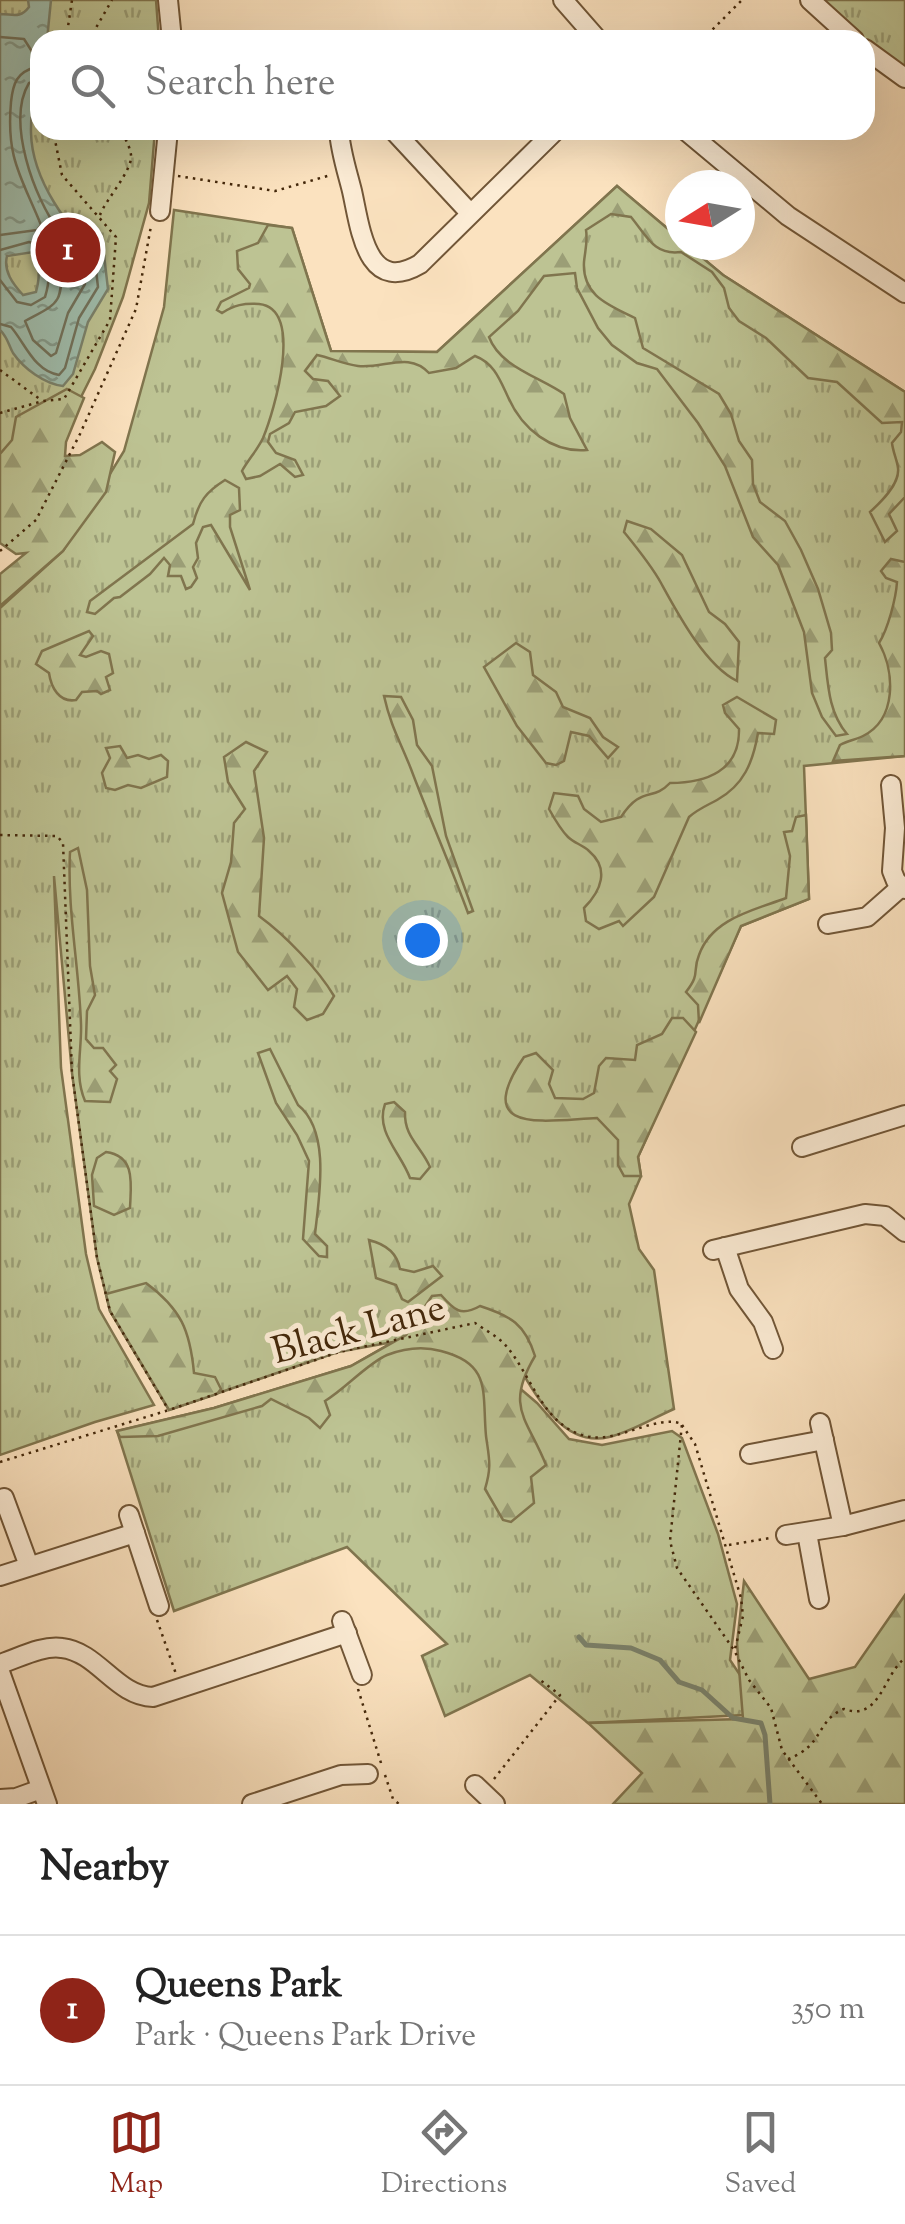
<!DOCTYPE html>
<html lang="en">
<head>
<meta charset="utf-8">
<style>
	:root { --surface:#fff; --page:#f6f6f6; --text:#222; --muted:#767676; --line:#e0e0e0; --accent:#8f2418 }
	body { margin:0; font-family:"Sorts Mill Goudy",serif; background:var(--page); color:var(--text) }
	.compass { position:absolute; left:665px; top:170px; width:90px; height:90px; border-radius:50%; background:var(--surface); box-shadow:0 10px 40px #0002; rotate:259deg }
	.you { position:absolute; left:422px; top:940px; width:35px; height:35px; margin:-25px; border:8px solid #fff; border-radius:50%; background:#1a73e8; box-shadow:0 0 0 15px #1a73e833 }
	.badge { display:grid; place-items:center; width:65px; height:65px; border-radius:50%; background:var(--accent); color:#fff; font-size:32px; font-weight:700 }
	.pin { position:absolute; translate:-50% -50%; border:5px solid #fff; box-shadow:0 2px 10px #0006 }
	.list { margin:0; padding:0; list-style:none }
	h2 { display:flex; justify-content:space-between; align-items:center; height:130px; margin:0; padding:0 40px; font-size:42px }
	h2 small { font-size:32px; font-weight:400; color:var(--muted) }
	.list li { display:grid; grid-template-columns:65px 1fr auto; gap:30px; align-items:center; box-sizing:border-box; height:150px; padding:0 40px; border-top:2px solid var(--line) }
	.list b { display:block; font-size:38px; white-space:nowrap }
	.list p { margin:0; font-size:32px; white-space:nowrap; color:var(--muted) }
	.list em { font-size:32px; font-style:normal; color:var(--muted) }
	.icon { flex:none; width:55px; height:55px; fill:none; stroke:currentColor; stroke-width:2; stroke-linecap:round; stroke-linejoin:round }
	.map { position:relative; flex:none; width:905px; height:1804px; overflow:hidden }
	.search { position:absolute; background:var(--surface); box-shadow:0 10px 40px #0002; left:30px; right:30px; top:30px; height:110px; display:flex; align-items:center; gap:25px; box-sizing:border-box; padding:0 35px; border-radius:30px; color:var(--muted); font-size:38px }
	.sheet { height:280px; background:var(--surface) }
	nav { display:flex; justify-content:space-around; align-items:center; box-sizing:border-box; height:140px; border-top:2px solid var(--line); background:var(--surface); font-size:28px; color:var(--muted) }
	nav a { display:grid; justify-items:center; gap:5px }
	nav .on { color:var(--accent) }
	.map>svg:first-child { display:block }
	.grass { fill:url(#grass-tufts); stroke:#80754e; stroke-width:2.5 }
	.forest { fill:url(#forest-firs); stroke:#80754e; stroke-width:2.5 }
	.water { fill:url(#water-ripples); stroke:#7a826c; stroke-width:2.5; fill-rule:evenodd }
	.lines { fill:none; stroke-linecap:round; stroke-linejoin:round }
	.shore { stroke:#71725c; stroke-width:2.5 }
	.stream { stroke:#7a826c; stroke-width:5 }
	.minor-casing { stroke:#715637; stroke-width:22 }
	.path { stroke:#43270a; stroke-width:2.5; stroke-dasharray:2.5 5; stroke-linecap:butt }
	.minor { stroke:#fcecd5; stroke-width:18 }
	.labels { text-anchor:middle; stroke-width:10; stroke-linejoin:round; paint-order:stroke }
	.street-label { font-size:38px; fill:#43270a; stroke:#fcecd5 }
</style>
</head>
<body>
<div class="map">
<svg width="905" height="1804" viewBox="0 0 905 1804">
	<defs>
		<pattern id="grass-tufts" width="24" height="20" patternUnits="userSpaceOnUse" patternTransform="scale(2.5)"><rect width="24" height="20" fill="#bdc393"/><path d="M3 7l-1-3M5 7V3M7 7l1-3M15 17l-1-3M17 17v-4M19 17l1-3" fill="none" stroke="#9b9e76"/></pattern>
		<pattern id="forest-firs" width="22" height="20" patternUnits="userSpaceOnUse" patternTransform="scale(2.5)"><rect width="22" height="20" fill="#bdc393"/><path d="M5 1l3.5 6h-7zM16 11l3.5 6h-7z" fill="#9b9e76"/></pattern>
		<pattern id="water-ripples" width="26" height="14" patternUnits="userSpaceOnUse" patternTransform="scale(2.5)"><rect width="26" height="14" fill="#9fbeae"/><path d="M2 4q2-2 4 0t4 0M15 11q2-2 4 0t4 0" fill="none" stroke="#839a8c"/></pattern>
	</defs>
	<rect width="100%" height="100%" fill="#fbe2bf"/>
	<filter id="stains"><feTurbulence type="fractalNoise" baseFrequency=".002" numOctaves="4"/><feColorMatrix values="0 0 0 0 .2 0 0 0 0 .09 0 0 0 0 .02 0 0 0 .5 -.17"/></filter>
	<radialGradient id="worn" r=".72"><stop offset=".6" stop-color="#630" stop-opacity="0"/><stop offset="1" stop-color="#630" stop-opacity=".3"/></radialGradient>
	<g class="grass">
		<polygon points="0,0 156,0 159,40 40,40 40,130 155,130 149,203 123,297 95,369 72,415 0,515"/>
		<polygon points="810,0 905,0 905,78 865,49 865,40 854,40"/>
		<path d="M617 186 680 239V245H687L723 275 905 392V756L804 766 809 899 741 926 638 1157 641 1176 629 1204 639 1249 654 1270 674 1409C653 1418 631 1432 609 1437 557 1450 528 1379 506 1345L453 1331 537 1403 569 1439 602 1445 672 1431 682 1438 718 1534 737 1604 730 1660 766 1714 588 1723 530 1675 445 1716 422 1656 447 1644 347 1547 174 1611 117 1431 214 1408 351 1366 393 1342 338 1352 169 1410 110 1311 97 1258 72 1073 54 876 61 1068 86 1254 99 1309 154 1405 95 1422 0 1455V608L63 551 124 451 164 307 174 210 292 228 331 351 437 352Z"/>
	</g>
	<g class="forest">
		<path d="M617 186 680 239V245H687L723 275 905 392V497L889 514 897 531 885 542 870 512C881 502 900 484 898 468 897 460 893 452 892 443L901 432 902 422 882 423 837 382 808 378 766 338 739 321 729 308 724 288 712 272 681 252C654 256 646 235 631 217L611 214 586 230C588 241 585 251 584 262 582 296 609 305 635 318L643 348 719 394 731 414 739 441 752 460 753 484 760 502 785 521 801 550 818 589 831 633 832 650 825 658C828 686 829 713 847 734L836 736 822 717 812 693 804 632 778 565 753 537 725 466 698 423 657 369 637 363 612 345 598 328 577 288 575 273 544 276 518 311 489 337C500 367 540 377 564 394L570 418 587 450C552 453 522 429 508 397 500 380 494 363 475 356L456 368 429 373C409 351 384 369 358 366 343 364 331 358 317 355L305 371 313 379 328 381 340 396 326 406 295 412 289 423 270 434 268 442 276 453 295 460 303 475 295 477 280 464 260 476 246 479 242 471C248 460 258 449 263 438 274 412 305 308 259 304 244 303 234 305 222 313L217 310 221 302 249 288 250 284 238 269 237 251 258 243 268 225 292 228 331 351 437 352Z"/>
		<polygon points="67,389 84,398 66,442 65,456 80,455 102,442 115,452 106,492 63,551 0,606 0,574 26,553 16,554 0,543 0,454 12,440 16,417"/>
		<path d="M225 480 239 488 240 510 230 515V527L250 590 211 525 203 527 196 543 198 558 193 567 197 578 191 587 186 589 181 576H168L170 565 164 558 150 574 120 597 114 598 95 614 87 612 90 601 193 524C199 501 206 492 225 480Z"/>
		<path d="M627 521 651 529 682 555 709 612 725 624 739 642 737 681C705 665 678 614 661 583 651 565 637 548 624 532Z"/>
		<path d="M891 559 905 562V756L833 761 840 745C847 741 855 740 863 736 897 719 895 672 879 643 888 629 896 598 897 582L886 578 881 571Z"/>
		<path d="M89 631 93 636 80 655 86 657 101 651 109 654 113 673 106 677 110 690 101 694 97 691 82 692 76 700C59 703 51 687 49 673L36 664 42 651Z"/>
		<polygon points="516,643 530,652 533,675 556,692 563,707 590,718 603,737 618,747 608,758 589,736 571,732 564,761 556,765 546,763 517,726 484,667"/>
		<path d="M384 696 401 697 413 720 417 745 432 766 446 836 473 911 468 913C450 864 429 817 411 769 400 741 391 727 384 696Z"/>
		<path d="M737 697 776 720 774 734 758 733C753 762 744 785 717 800 706 806 698 809 689 817L654 897 623 926 619 921 599 929 586 921 584 908C601 891 610 869 589 851 583 845 574 843 568 837 561 830 554 818 549 809L554 793 578 796 584 809 601 822 621 817C642 785 652 802 670 783 706 783 740 771 739 729L725 713 723 705Z"/>
		<path d="M246 742 267 752 254 771 264 838 259 916C285 935 318 969 334 996L323 1014 307 1020 294 1007 297 989 287 976 268 990 238 952 222 893 231 862 234 823 245 809 228 782 224 757Z"/>
		<polygon points="120,746 127,758 138,755 149,759 161,755 168,761 167,777 141,788 128,785 115,790 106,788 102,773 110,758 106,748"/>
		<path d="M806 815 809 899 741 926 699 1023 698 1005 686 992C701 973 692 972 699 955 712 918 755 910 786 898L790 856 784 832 792 831 796 817Z"/>
		<path d="M78 848 87 890 90 966 95 995 87 1011 86 1039 94 1048H103L116 1065 110 1071 117 1079 110 1102 85 1101C74 1075 82 1050 81 1024 79 966 67 909 70 852Z"/>
		<path d="M672 1018H683L696 1032 638 1157 641 1176H624L618 1165V1140L597 1118C547 1120 470 1136 524 1057L536 1053 553 1070 549 1084 555 1098 583 1099 594 1093 599 1066 606 1058 635 1060 637 1045 662 1034Z"/>
		<path d="M270 1049 298 1105C331 1131 319 1197 315 1234L327 1246V1257L319 1256 303 1239 309 1161 297 1135 276 1103 258 1053Z"/>
		<path d="M394 1102 405 1112C404 1137 421 1146 430 1167L420 1179 410 1178C401 1153 375 1132 385 1104Z"/>
		<path d="M106 1152C136 1156 131 1184 130 1208L114 1215 94 1206 92 1175 97 1158Z"/>
		<path d="M369 1240C385 1244 397 1252 400 1269L414 1272 433 1266 442 1276 408 1302 402 1299 396 1285 376 1278Z"/>
		<path d="M146 1283C181 1309 190 1330 194 1373L215 1377 221 1389 217 1394 169 1410 110 1311 106 1294Z"/>
		<path d="M441 1295C454 1310 461 1317 480 1306 511 1316 525 1324 535 1356 504 1408 528 1419 546 1465L531 1477 534 1503 511 1522 503 1520 485 1489C492 1466 489 1458 486 1436 482 1392 492 1364 441 1351 423 1346 405 1348 387 1355 368 1363 345 1389 325 1401L330 1415 320 1428 309 1418 271 1399 262 1406 158 1436 120 1437 117 1431 214 1408 351 1366 406 1335 432 1296Z"/>
		<polygon points="744,1581 809,1679 855,1667 905,1595 905,1804 613,1804 642,1773 588,1723 743,1719 737,1643"/>
	</g>
	<path class="water" d="M28 0H51L47 40H40C40 71 30 101 31 133 32 177 67 233 104 255L108 289 88 322 73 374 63 386C45 384 24 369 13 353 8 344 8 338 0 330V14C13 14 20 19 29 7ZM33 252C40 266 40 277 36 292L23 295C13 284 3 271 7 256Z"/>
	<g class="lines">
		<g class="shore">
			<path d="M0 37 24 39 38 61 36 67C17 72 13 83 11 102 6 158 21 176 41 225L37 230 0 235"/>
			<path d="M0 250 29 242 38 244C51 260 51 278 45 297L31 305 17 302 0 280"/>
			<path d="M68 259 83 269 85 284 68 313 56 353 51 356 33 340 25 321C58 303 63 305 61 262Z"/>
			<path d="M0 324 11 327C25 343 34 371 59 375L65 368 79 318 98 287 95 262C82 253 69 244 59 231 34 198 6 121 29 83L40 80"/>
		</g>
		<polyline class="stream" points="579,1637 586,1645 631,1648 660,1660 679,1682 702,1690 733,1718 761,1723 765,1735 770,1804"/>
		<g class="minor-casing">
			<g id="minor">
				<polyline points="168,0 172,40"/>
				<polyline points="563,0 598,40"/>
				<polyline points="810,0 854,40"/>
				<polyline points="865,49 905,78"/>
				<path d="M339 130C340 150 347 171 352 191 360 226 366 296 420 264L556 130"/>
				<polyline points="393,130 470,213"/>
				<polyline points="685,130 788,216 905,293"/>
				<polyline points="160,211 168,130"/>
				<polyline points="891,785 895,828 892,871 896,881 905,889"/>
				<polyline points="828,924 867,917 901,887"/>
				<polyline points="802,1147 905,1115"/>
				<polyline points="725,1247 739,1289 763,1322 773,1349"/>
				<polyline points="713,1250 865,1214 885,1216 905,1232"/>
				<polyline points="820,1423 843,1526"/>
				<polyline points="750,1454 824,1440"/>
				<polyline points="4,1498 29,1566"/>
				<polyline points="129,1515 159,1606"/>
				<polyline points="807,1533 819,1599"/>
				<polyline points="786,1535 843,1526 905,1510"/>
				<polyline points="0,1576 135,1533"/>
				<polyline points="342,1621 362,1675"/>
				<path d="M0 1664C19 1658 42 1645 62 1648 98 1652 116 1696 153 1697L347 1633"/>
				<polyline points="0,1672 47,1804"/>
				<polyline points="475,1785 495,1804"/>
				<polyline points="0,1799 16,1798 41,1789"/>
				<polyline points="252,1804 341,1775 368,1774"/>
			</g>
		</g>
		<g class="path">
			<polyline points="66,40 72,0"/>
			<polyline points="89,40 112,0"/>
			<polyline points="702,40 742,0"/>
			<polyline points="178,176 275,191 331,175"/>
			<path d="M100 215C106 199 133 170 131 155 130 146 124 138 122 130"/>
			<polyline points="0,370 41,400"/>
			<polyline points="0,413 43,401 64,399 110,320 116,237 62,175 53,130"/>
			<polyline points="0,551 36,520 80,434 136,309 151,226"/>
			<polyline points="0,835 57,836 63,843 72,1073 97,1258 110,1311 168,1409"/>
			<polyline points="682,1425 695,1444 741,1598 743,1616 735,1649"/>
			<path d="M0 1462 169 1410 339 1352 475 1323C485 1330 499 1337 507 1347 533 1378 544 1429 590 1437 619 1442 657 1414 682 1424L670 1541 677 1568 734 1650 749 1680 771 1708 782 1750 822 1804"/>
			<polyline points="729,1545 770,1538"/>
			<polyline points="157,1620 176,1674"/>
			<polyline points="358,1689 381,1763"/>
			<path d="M788 1759C824 1746 816 1720 844 1709 880 1722 883 1675 905 1658"/>
			<polyline points="385,1775 393,1799 399,1804"/>
			<polyline points="494,1779 560,1695 540,1680"/>
		</g>
		<use href="#minor" class="minor"/>
	</g>
	<g class="labels">
		<g class="street-label">
			<text transform="translate(358 1328) rotate(-15)" y="13">Black Lane</text>
		</g>
	</g>
	<rect width="100%" height="100%" filter="url(#stains)"/>
	<rect width="100%" height="100%" fill="url(#worn)"/>
</svg>
<svg class="compass" viewBox="-18 -18 36 36"><path d="M0-13l5 13h-10z" fill="#e53935"/><path d="M0 13l5-13h-10z" fill="#767676"/></svg>
<div class="you"></div>
<div class="pin badge" style="left:68px;top:250px">1</div>
<div class="search"><svg class="icon" aria-label="search" viewBox="0 0 24 24"><circle cx="10" cy="10" r="6"/><path d="M15 15l6 6"/></svg>Search here</div>
</div>
<section class="sheet">
<h2>Nearby<small></small></h2>
<ul class="list">
<li><span class="badge">1</span><div><b>Queens Park</b><p>Park · Queens Park Drive</p></div><em>350 m</em></li>
</ul>
</section>
<nav>
<a class="on"><svg class="icon" aria-label="map" viewBox="0 0 24 24"><path d="M3 6l6-2 6 2 6-2v14l-6 2-6-2-6 2zM9 4v14M15 6v14"/></svg>Map</a>
<a><svg class="icon" aria-label="directions" viewBox="0 0 24 24"><path d="M12 3l9 9-9 9-9-9zM9 14v-3h6M13 9l2 2-2 2"/></svg>Directions</a>
<a><svg class="icon" aria-label="saved" viewBox="0 0 24 24"><path d="M7 4h10v16l-5-4-5 4z"/></svg>Saved</a>
</nav>
</body>
</html>
